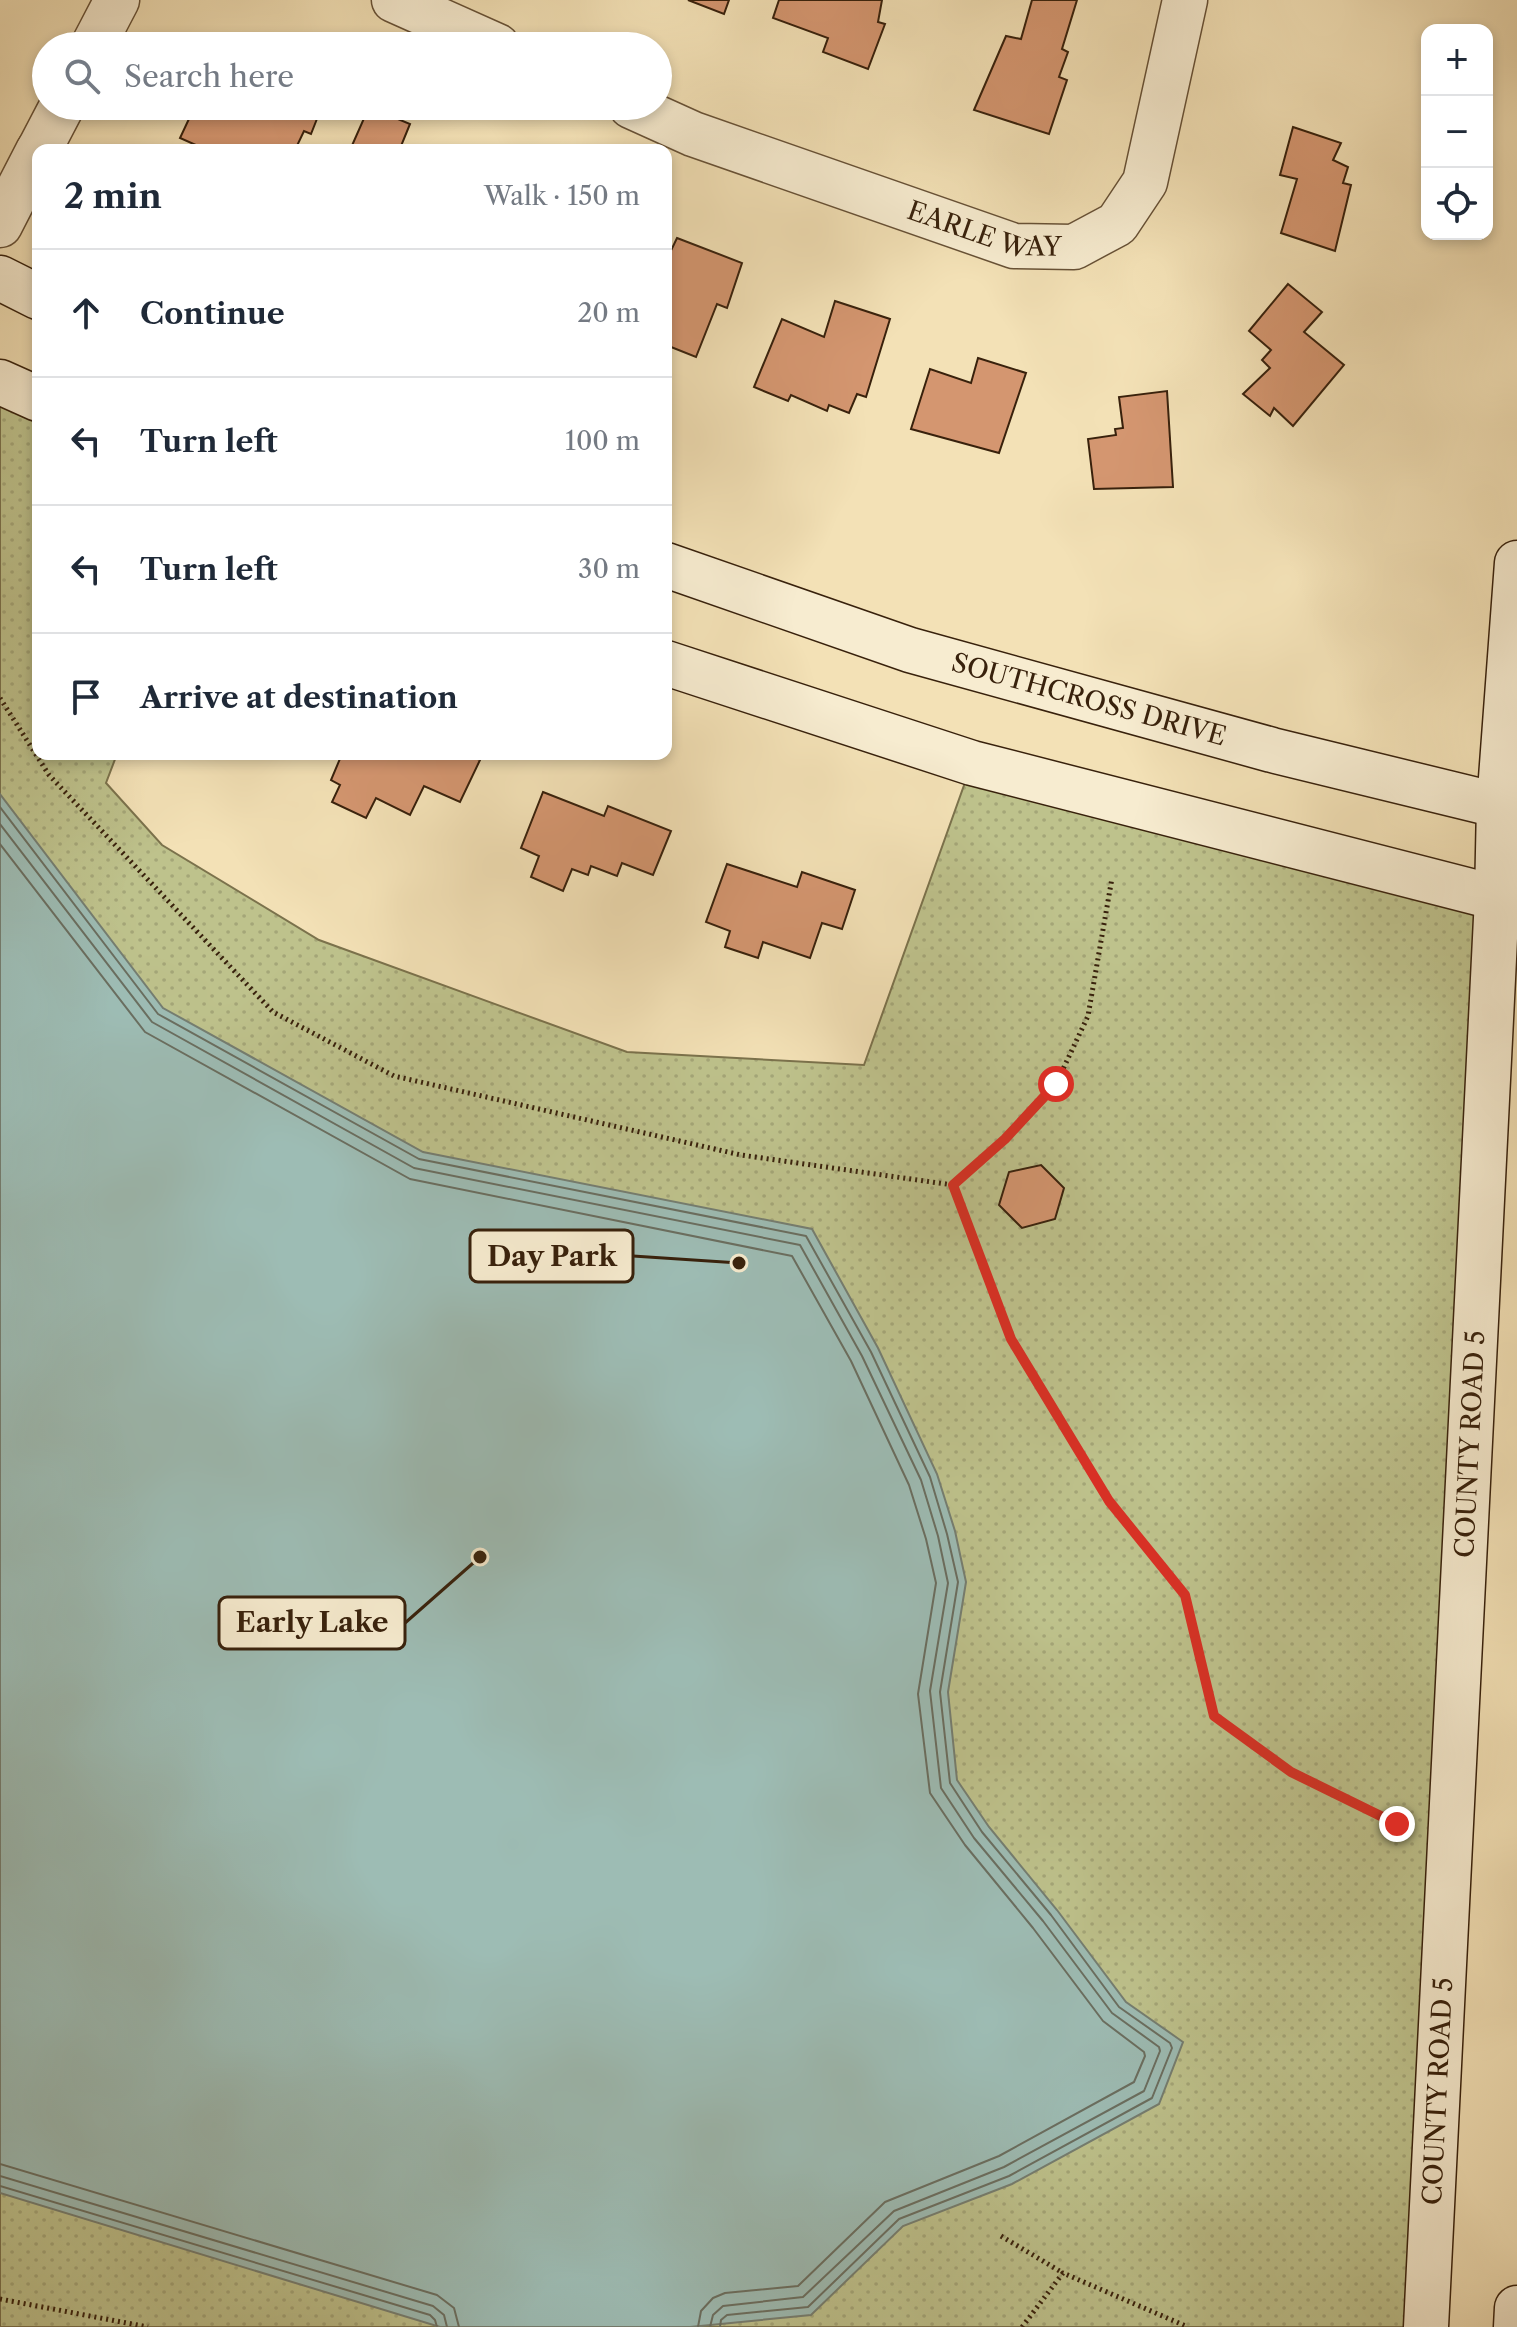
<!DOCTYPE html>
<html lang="en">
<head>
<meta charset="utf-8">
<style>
	:root { --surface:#fff; --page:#f6f6f7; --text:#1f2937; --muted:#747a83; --line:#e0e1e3 }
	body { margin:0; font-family:"Libre Caslon Text",serif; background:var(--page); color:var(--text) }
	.controls { position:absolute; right:24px; top:24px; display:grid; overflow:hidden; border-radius:16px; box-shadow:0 4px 12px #0003 }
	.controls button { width:72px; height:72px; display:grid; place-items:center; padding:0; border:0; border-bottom:2px solid var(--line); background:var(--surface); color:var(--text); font:40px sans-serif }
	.stop { position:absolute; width:24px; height:24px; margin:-18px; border:6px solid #d93025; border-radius:50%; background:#fff }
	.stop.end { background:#d93025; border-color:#fff; box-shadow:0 2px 8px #0008 }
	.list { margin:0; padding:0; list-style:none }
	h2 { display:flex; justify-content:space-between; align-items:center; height:104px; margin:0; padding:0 32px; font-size:34px }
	h2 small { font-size:26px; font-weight:400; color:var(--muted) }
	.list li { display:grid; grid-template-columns:52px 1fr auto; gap:24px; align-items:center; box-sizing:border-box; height:128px; padding:0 32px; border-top:2px solid var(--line) }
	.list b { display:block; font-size:30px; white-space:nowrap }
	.list em { font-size:26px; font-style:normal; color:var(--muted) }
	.icon { flex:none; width:44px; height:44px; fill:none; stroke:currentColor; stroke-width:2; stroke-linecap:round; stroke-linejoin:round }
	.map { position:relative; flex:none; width:1517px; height:2327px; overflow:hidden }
	.search { position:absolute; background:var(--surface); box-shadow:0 4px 12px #0003; left:32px; top:32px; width:640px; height:88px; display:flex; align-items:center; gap:20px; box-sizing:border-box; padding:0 28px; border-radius:44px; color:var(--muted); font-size:30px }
	.panel { position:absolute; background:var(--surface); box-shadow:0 4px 12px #0003; left:32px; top:144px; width:640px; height:616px; border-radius:16px }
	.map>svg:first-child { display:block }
	.park { fill:url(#park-dots); stroke:#7b724c; stroke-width:2 }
	.water { fill:#9dbcb4; stroke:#757e71; stroke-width:2 }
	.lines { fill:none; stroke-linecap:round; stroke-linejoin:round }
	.shore { stroke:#6a6e60; stroke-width:2 }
	.building { fill:#d49670; stroke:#38210c; stroke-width:2 }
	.street-casing { stroke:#675136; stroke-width:47 }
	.secondary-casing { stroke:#38210c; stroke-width:47 }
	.path { stroke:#38210c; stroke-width:5; stroke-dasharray:2 4; stroke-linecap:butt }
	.street { stroke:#f7ecd0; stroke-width:44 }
	.secondary { stroke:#f7ecd0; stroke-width:44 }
	.route { stroke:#d93025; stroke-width:10 }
	.labels { text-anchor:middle; stroke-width:6; stroke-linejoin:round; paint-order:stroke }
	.street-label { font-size:26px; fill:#38210c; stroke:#f7ecd0 }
	.leader { fill:none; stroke:#38210c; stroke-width:3 }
	.callout-dot { fill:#38210c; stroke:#f7ecd0; stroke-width:3 }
	.callout { fill:#f7ecd0; stroke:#38210c; stroke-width:3 }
	.callout-label { font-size:28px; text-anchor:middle; font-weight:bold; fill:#38210c }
</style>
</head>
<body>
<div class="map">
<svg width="1517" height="2327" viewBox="0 0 1517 2327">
	<defs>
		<pattern id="park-dots" width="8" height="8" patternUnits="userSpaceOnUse" patternTransform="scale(2)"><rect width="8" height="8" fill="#bec28c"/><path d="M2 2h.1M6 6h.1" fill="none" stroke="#a4a678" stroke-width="1.8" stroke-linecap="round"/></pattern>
	</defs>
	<rect width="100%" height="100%" fill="#f3e1b6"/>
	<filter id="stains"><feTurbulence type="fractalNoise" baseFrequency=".0025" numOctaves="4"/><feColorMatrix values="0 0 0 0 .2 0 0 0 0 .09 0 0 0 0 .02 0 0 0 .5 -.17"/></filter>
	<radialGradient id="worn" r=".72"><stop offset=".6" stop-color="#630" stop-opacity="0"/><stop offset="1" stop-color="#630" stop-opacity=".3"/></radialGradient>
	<polygon class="park" points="0,404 38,423 38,754 117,754 106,783 162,845 319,940 627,1052 864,1065 972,763 1497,898 1426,2327 0,2327"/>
	<polygon class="water" points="0,794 163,1008 423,1152 812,1229 878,1348 937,1474 955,1531 966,1582 948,1692 957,1780 989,1827 1057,1910 1126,2002 1183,2042 1159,2104 1012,2184 903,2226 811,2315 690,2327 440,2327 0,2193"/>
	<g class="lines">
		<g class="shore">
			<polyline points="0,807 158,1014 419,1159 806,1236 871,1352 930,1477 947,1534 958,1582 940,1692 950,1783 982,1832 1051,1915 1119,2007 1170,2043 1172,2048 1152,2098 1009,2176 899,2219 808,2307 727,2315 721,2320 720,2327"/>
			<polyline points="0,824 152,1022 414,1168 800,1245 862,1356 921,1480 938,1536 948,1583 930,1691 941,1788 974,1838 1043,1921 1112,2013 1159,2047 1160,2051 1144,2091 1004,2167 894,2211 803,2297 723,2306 713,2315 710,2327"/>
			<polyline points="0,844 145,1032 410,1179 792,1256 851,1361 909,1485 926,1539 936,1583 918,1694 930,1793 965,1845 1033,1928 1103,2021 1144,2052 1145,2056 1134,2082 999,2156 885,2202 798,2286 725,2293 713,2298 701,2311 698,2327"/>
			<polyline points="0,2164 437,2295 454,2308 459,2327"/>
			<polyline points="0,2176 433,2306 444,2315 447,2327"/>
			<polyline points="0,2186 430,2315 435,2320 437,2327"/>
		</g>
	</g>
	<g class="building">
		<polygon points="688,0 729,0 724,14"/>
		<polygon points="779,0 882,0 878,22 885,24 868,69 823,52 828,38 773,18"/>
		<polygon points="1032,0 1077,0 1062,49 1068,52 1059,77 1067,80 1049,134 974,110 1006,36 1021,39"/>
		<polygon points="195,106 322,106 311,134 304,131 295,150 207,150 180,138"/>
		<polygon points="369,107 410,124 401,146 409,150 350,150"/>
		<polygon points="1293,127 1341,143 1333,160 1348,167 1343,183 1351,185 1335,251 1281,233 1297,179 1280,175"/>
		<polygon points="677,238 742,263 727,308 717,304 696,357 666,345 666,261"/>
		<polygon points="1288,284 1322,312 1304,332 1344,365 1293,426 1274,408 1270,416 1243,394 1270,368 1262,360 1271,350 1249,331"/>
		<polygon points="835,301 890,319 866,397 857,394 849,413 829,405 827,411 791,395 788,401 754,387 782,319 824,337"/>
		<polygon points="978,358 1026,373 999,453 911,429 930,369 971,383"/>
		<polygon points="1167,391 1173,487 1094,489 1088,439 1116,435 1115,429 1123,428 1119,397"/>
		<polygon points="342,754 466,754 480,760 460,802 424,786 410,815 376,798 366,818 332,802 340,785 331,780"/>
		<polygon points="543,792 604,816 608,806 671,831 653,875 622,863 617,876 591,866 588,875 572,869 563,891 531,877 539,856 521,848"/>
		<polygon points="727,864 797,887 802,872 855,890 842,929 822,923 810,958 763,942 758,958 725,947 730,931 706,922"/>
		<polygon points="1041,1165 1064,1188 1055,1219 1022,1228 999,1205 1009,1172"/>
	</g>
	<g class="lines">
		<g class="street-casing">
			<g id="street">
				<polyline points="394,0 497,46"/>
				<polyline points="93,46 117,0"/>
				<path id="s1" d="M631 106 693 134 1014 246 1074 247 1117 224 1145 182 1185 0"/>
				<polyline points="39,150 62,106"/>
				<polyline points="0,225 38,151"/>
			</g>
		</g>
		<g class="secondary-casing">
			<g id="secondary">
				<polyline points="0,278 38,297"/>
				<polyline points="0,382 38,399"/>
				<path id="s2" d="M666 565 910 650 1272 750 1517 810"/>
				<polyline points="666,663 972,763 1517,903"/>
				<path id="s3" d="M1426 2327 1497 898 1499 805 1517 563"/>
				<polyline points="1516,2327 1517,2308"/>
			</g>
		</g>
		<g class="path">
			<polyline points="0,698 49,775 273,1012 394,1076 741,1155 953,1185 1011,1339 1109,1501 1185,1595 1214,1716 1291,1772 1397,1824"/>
			<polyline points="953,1185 1005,1139 1056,1084 1088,1016 1112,878"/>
			<polyline points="1001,2236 1063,2273"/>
			<polyline points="0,2299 148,2327"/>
			<polyline points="1022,2327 1063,2273 1188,2327"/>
		</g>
		<use href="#street" class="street"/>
		<use href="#secondary" class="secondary"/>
	</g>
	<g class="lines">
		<polyline class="route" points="1056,1084 1005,1139 953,1185 1011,1339 1109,1501 1185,1595 1214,1716 1291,1772 1397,1824"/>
	</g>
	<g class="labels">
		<g class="street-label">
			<text dy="9" stroke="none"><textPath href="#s1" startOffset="376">EARLE WAY</textPath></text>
			<text dy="9" stroke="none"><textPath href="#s2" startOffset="444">SOUTHCROSS DRIVE</textPath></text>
			<text dy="9" stroke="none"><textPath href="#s3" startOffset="884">COUNTY ROAD 5</textPath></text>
			<text dy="9" stroke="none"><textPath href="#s3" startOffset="236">COUNTY ROAD 5</textPath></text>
		</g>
	</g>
	<path class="leader" d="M739 1263L633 1256M480 1557L405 1623"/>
	<g class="callout-dot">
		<circle cx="739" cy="1263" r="8"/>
		<circle cx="480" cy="1557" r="8"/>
	</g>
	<g class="callout">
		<rect x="470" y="1230" width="163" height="52" rx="8"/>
		<rect x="219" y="1597" width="186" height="52" rx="8"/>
	</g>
	<g class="callout-label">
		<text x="552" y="1266">Day Park</text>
		<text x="312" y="1632">Early Lake</text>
	</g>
	<rect width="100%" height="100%" filter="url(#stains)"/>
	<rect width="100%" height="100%" fill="url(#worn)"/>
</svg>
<div class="controls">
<button>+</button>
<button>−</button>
<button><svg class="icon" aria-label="locate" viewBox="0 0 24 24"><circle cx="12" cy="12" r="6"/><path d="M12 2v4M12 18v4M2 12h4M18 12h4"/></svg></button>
</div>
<div class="stop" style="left:1056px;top:1084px"></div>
<div class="stop end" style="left:1397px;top:1824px"></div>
<div class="search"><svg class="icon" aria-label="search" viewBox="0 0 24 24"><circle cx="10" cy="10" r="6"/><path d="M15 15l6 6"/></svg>Search here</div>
<section class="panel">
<h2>2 min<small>Walk · 150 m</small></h2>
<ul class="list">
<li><svg class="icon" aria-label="ahead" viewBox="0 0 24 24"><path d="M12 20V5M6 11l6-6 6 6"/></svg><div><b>Continue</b></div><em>20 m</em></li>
<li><svg class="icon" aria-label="left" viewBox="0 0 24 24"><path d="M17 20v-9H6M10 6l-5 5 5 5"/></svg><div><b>Turn left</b></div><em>100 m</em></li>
<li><svg class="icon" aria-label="left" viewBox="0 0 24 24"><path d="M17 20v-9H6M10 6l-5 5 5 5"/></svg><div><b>Turn left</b></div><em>30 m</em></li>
<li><svg class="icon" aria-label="arrive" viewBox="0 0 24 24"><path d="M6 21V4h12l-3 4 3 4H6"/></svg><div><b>Arrive at destination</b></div></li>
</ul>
</section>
</div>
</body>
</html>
